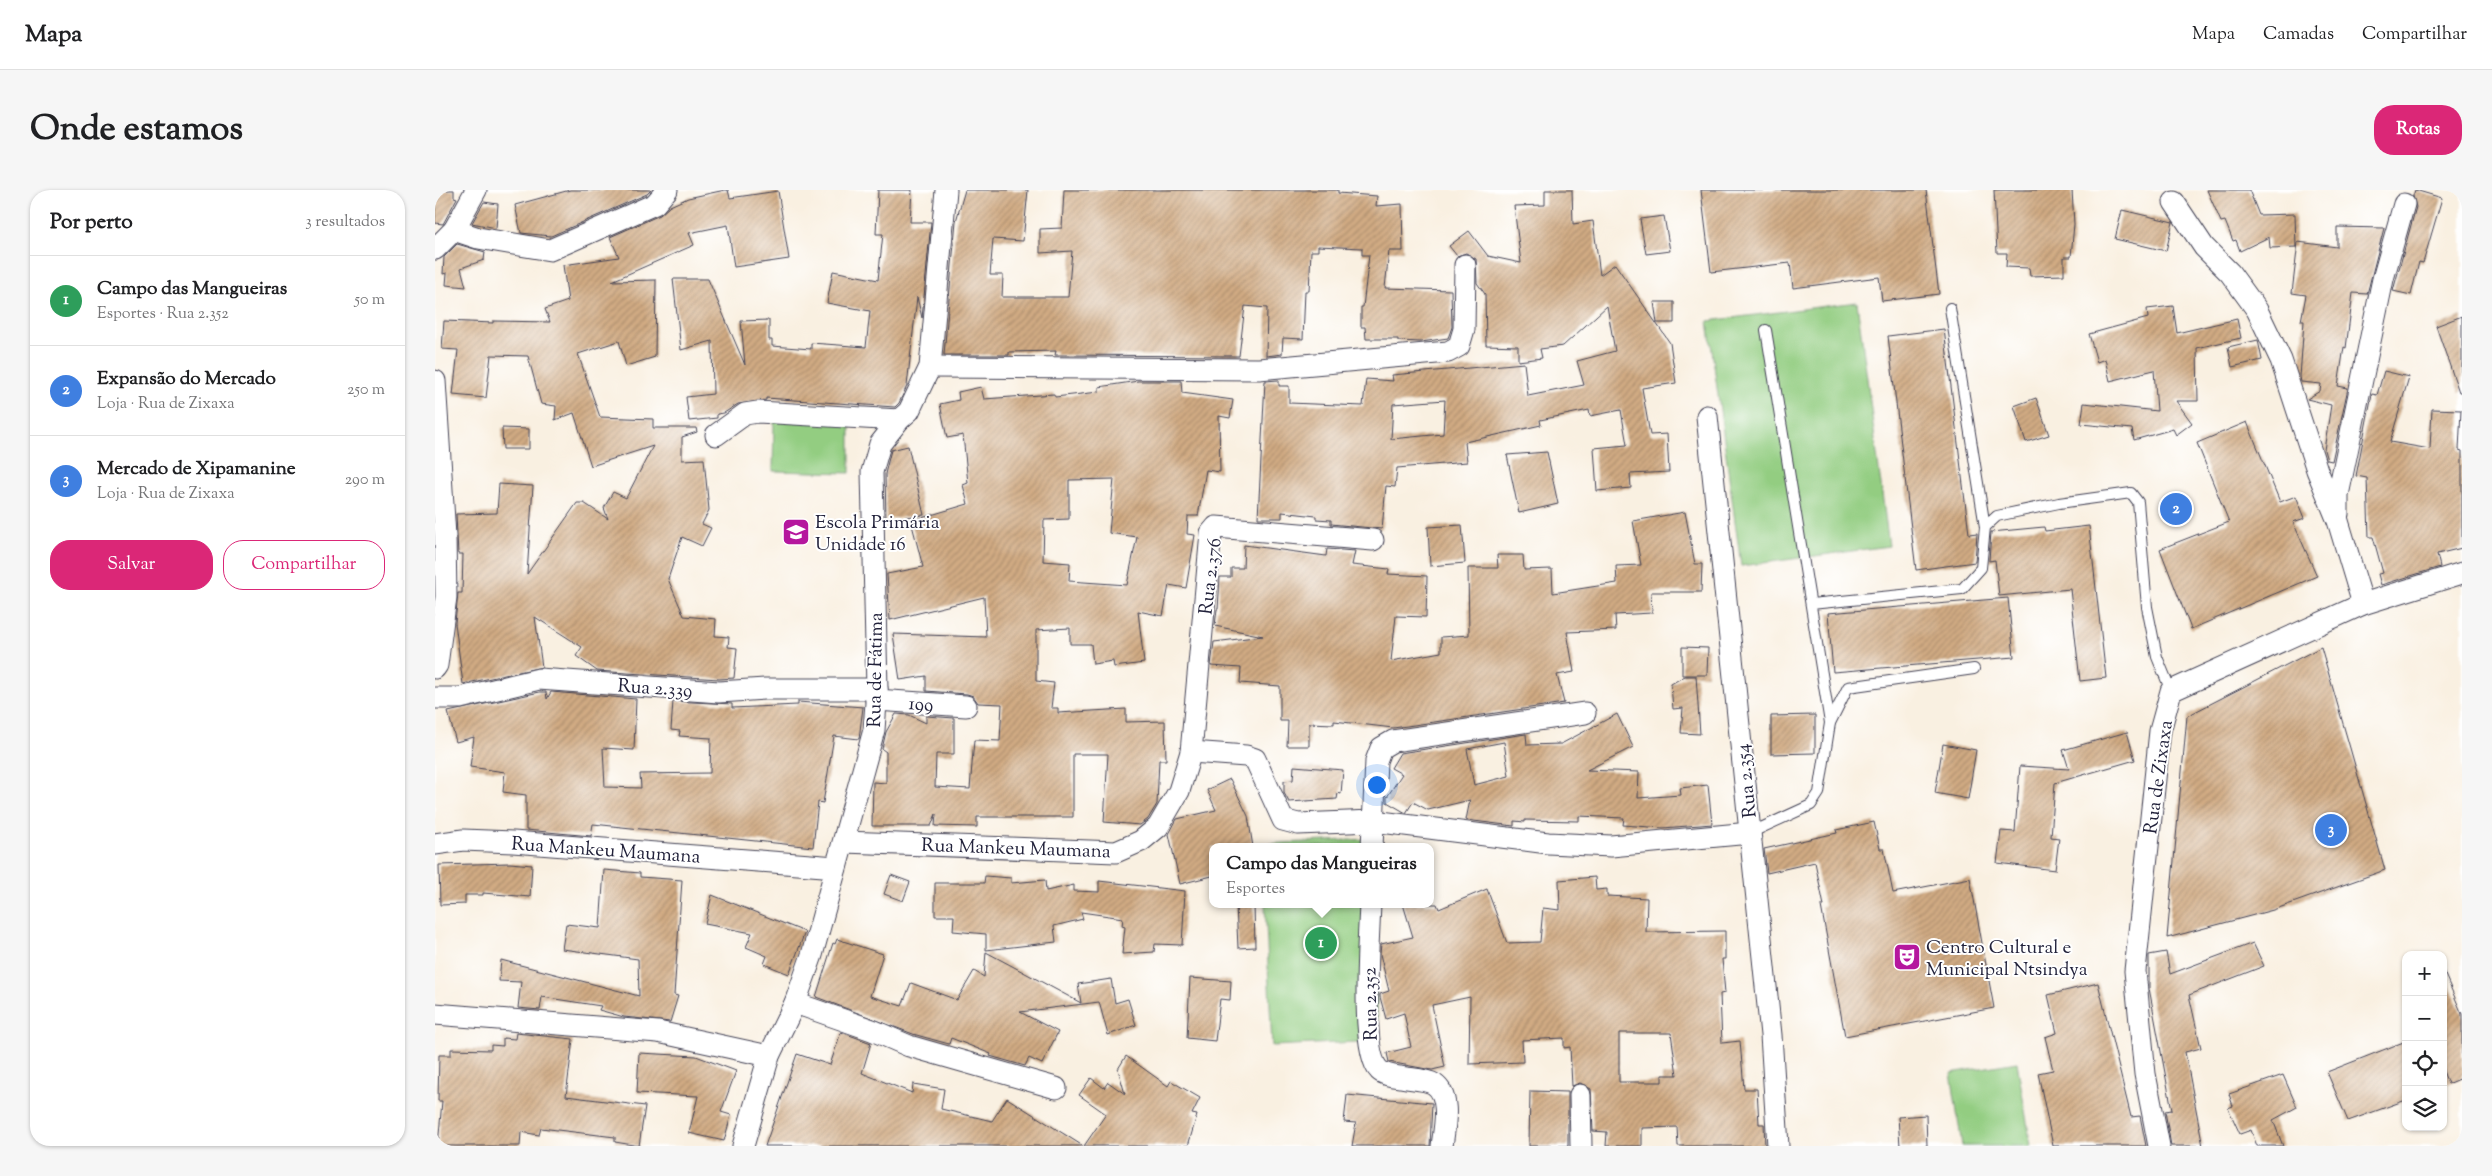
<!DOCTYPE html>
<html lang="pt">
<head>
<meta charset="utf-8">
<style>
	:root { --surface:#fff; --page:#f6f6f6; --text:#202124; --muted:#757577; --line:#e0e0e0; --accent:#db2777 }
	body { margin:0; font-family:"Sorts Mill Goudy",serif; background:var(--page); color:var(--text) }
	.controls { position:absolute; right:15px; bottom:15px; display:grid; overflow:hidden; border-radius:10px; box-shadow:0 1px 4px #0004 }
	.controls button { width:45px; height:45px; display:grid; place-items:center; padding:0; border:0; border-bottom:1px solid var(--line); background:var(--surface); color:var(--text); font:25px sans-serif }
	.you { position:absolute; left:941px; top:594px; width:18px; height:18px; margin:-12px; border:4px solid #fff; border-radius:50%; background:#1a73e8; box-shadow:0 0 0 8px #1a73e833 }
	.badge { display:grid; place-items:center; width:32px; height:32px; border-radius:50%; background:var(--accent); color:#fff; font-size:16px; font-weight:700 }
	.pin { position:absolute; translate:-50% -50%; border:2px solid #fff; box-shadow:0 1px 5px #0006 }
	.popup { position:absolute; left:774px; top:653px; width:225px; height:65px; box-sizing:border-box; display:grid; place-content:center; border-radius:10px; background:var(--surface); filter:drop-shadow(0 1px 4px #0005); font-size:16px; white-space:nowrap; color:var(--muted) }
	.popup b { font-size:19px; color:var(--text) }
	.popup::after { content:''; position:absolute; left:50%; top:100%; margin-left:-10px; border:10px solid transparent; border-top-color:var(--surface) }
	.list { margin:0; padding:0; list-style:none }
	h2 { display:flex; justify-content:space-between; align-items:center; height:65px; margin:0; padding:0 20px; font-size:21px }
	h2 small { font-size:16px; font-weight:400; color:var(--muted) }
	.list li { display:grid; grid-template-columns:32px 1fr auto; gap:15px; align-items:center; box-sizing:border-box; height:90px; padding:0 20px; border-top:1px solid var(--line) }
	.list b { display:block; font-size:19px; white-space:nowrap }
	.list p { margin:0; font-size:16px; white-space:nowrap; color:var(--muted) }
	.list em { font-size:16px; font-style:normal; color:var(--muted) }
	.actions { display:flex; gap:10px; padding:15px 20px }
	.actions a { flex:1; padding:11px 0; border:1px solid var(--accent); border-radius:20px; text-align:center; font-size:18px; color:var(--accent) }
	.actions .main { background:var(--accent); color:#fff }
	.icon { flex:none; width:28px; height:28px; fill:none; stroke:currentColor; stroke-width:2; stroke-linecap:round; stroke-linejoin:round }
	.map { position:relative; flex:none; width:2027px; height:956px; overflow:hidden; border-radius:20px }
	header { display:flex; align-items:center; gap:30px; box-sizing:border-box; height:70px; padding:0 25px; background:var(--surface); border-bottom:1px solid var(--line) }
	header strong { font-size:24px }
	nav { display:flex; gap:28px; margin-inline-start:auto; font-size:18px }
	.intro { display:flex; align-items:center; justify-content:space-between; box-sizing:border-box; height:120px; padding:0 30px }
	h1 { margin:0; font-size:35px }
	.button { padding:12px 22px; border-radius:20px; background:var(--accent); color:#fff; font-size:18px; font-weight:700 }
	main { display:flex; gap:30px; padding:0 30px }
	aside { flex:1; background:var(--surface); border-radius:20px; box-shadow:0 1px 4px #0004 }
	.map>svg:first-child { display:block }
	.green { fill:#93cd81; stroke:#5a785e }
	.building { fill:url(#building-hatch); fill-rule:evenodd }
	.lines { fill:none; stroke-linecap:round; stroke-linejoin:round }
	.service-casing { stroke:#424154; stroke-width:12 }
	.minor-casing { stroke:#424154; stroke-width:23 }
	.service { stroke:#fff; stroke-width:10 }
	.minor { stroke:#fff; stroke-width:21 }
	.labels { text-anchor:middle; stroke-width:4; stroke-linejoin:round; paint-order:stroke }
	.poi-label { font-size:19px; fill:#22223b; stroke:#fff; text-anchor:start }
	.street-label { font-size:19px; fill:#22223b; stroke:#fff }
</style>
</head>
<body>
<header>
<strong>Mapa</strong>
<nav><a>Mapa</a><a>Camadas</a><a>Compartilhar</a></nav>
</header>
<div class="intro"><h1>Onde estamos</h1><a class="button">Rotas</a></div>
<main>
<aside>
<h2>Por perto<small>3 resultados</small></h2>
<ul class="list">
<li><span class="badge" style="background:#2e9e5b">1</span><div><b>Campo das Mangueiras</b><p>Esportes · Rua 2.352</p></div><em>50 m</em></li>
<li><span class="badge" style="background:#3f7fe0">2</span><div><b>Expansão do Mercado</b><p>Loja · Rua de Zixaxa</p></div><em>250 m</em></li>
<li><span class="badge" style="background:#3f7fe0">3</span><div><b>Mercado de Xipamanine</b><p>Loja · Rua de Zixaxa</p></div><em>290 m</em></li>
</ul>
<div class="actions"><a class="main">Salvar</a><a>Compartilhar</a></div>
</aside>
<div class="map">
<svg width="2027" height="956" viewBox="0 0 2027 956">
	<defs>
		<pattern id="building-hatch" width="6" height="6" patternUnits="userSpaceOnUse" patternTransform="scale(1.25)"><rect width="6" height="6" fill="#d1ab83"/><path d="M-1 1l2-2M0 6l6-6M5 7l2-2" fill="none" stroke="#a98b6c"/></pattern>
	</defs>
	<rect width="100%" height="100%" fill="#fff"/>
	<filter id="ink" filterUnits="userSpaceOnUse"><feTurbulence type="fractalNoise" baseFrequency=".02" numOctaves="2"/><feDisplacementMap in="SourceGraphic" scale="10" xChannelSelector="R" yChannelSelector="G"/><feConvolveMatrix kernelMatrix="1 2 1 2 8 2 1 2 1" color-interpolation-filters="sRGB"/></filter>
	<filter id="wash" filterUnits="userSpaceOnUse"><feTurbulence type="fractalNoise" baseFrequency=".0096" numOctaves="4" result="noise"/><feDisplacementMap in="SourceGraphic" scale="20" xChannelSelector="R" yChannelSelector="G"/><feGaussianBlur stdDeviation="1.12" result="paint"/><feColorMatrix in="noise" values="0 0 0 0 0 0 0 0 0 0 0 0 0 0 0 0 0 1.4 0 .05"/><feComposite in="paint" operator="in"/></filter>
	<g filter="url(#wash)">
		<rect width="100%" height="100%" fill="#f9f0e1"/>
		<g class="green">
			<polygon points="1422,112 1454,356 1306,376 1273,131"/>
			<polygon points="339,230 415,232 415,283 338,281"/>
			<polygon points="934,649 935,657 828,657 828,654"/>
			<polygon points="830,714 937,714 944,851 837,856"/>
			<polygon points="1582,872 1596,956 1527,956 1516,883"/>
		</g>
		<g id="blocks">
			<g class="building">
				<polygon points="0,0 19,0 19,7 22,8 8,34 0,33"/>
				<polygon points="135,0 216,0 212,4 116,46 86,43 80,15"/>
				<polygon points="290,0 293,0 295,8 343,1 354,69 299,77 293,35 254,43 259,55 177,91 221,90 220,167 191,176 184,151 143,164 165,227 218,229 218,238 261,238 262,242 247,247 247,270 269,269 274,320 267,334 276,338 267,356 247,347 233,389 249,426 281,429 280,446 294,447 293,457 302,458 299,488 284,489 162,481 141,466 147,457 100,427 107,477 28,494 20,433 23,403 27,403 28,364 23,364 21,324 62,323 64,294 98,296 92,384 142,313 149,313 173,329 169,318 178,302 191,308 218,256 156,276 139,223 120,230 121,216 106,214 93,166 56,165 51,208 18,205 23,160 7,159 9,131 58,133 58,131 115,132 110,119 133,111 128,75 184,67 175,47 225,25 235,16 253,8"/>
				<polygon points="443,0 477,0 475,32 496,32 487,128 482,107 472,196 464,213 460,217 331,208 331,210 303,214 289,223 282,224 282,228 254,231 251,207 278,204 277,151 246,160 238,89 273,89 310,175 306,131 334,130 334,150 337,150 337,156 376,159 376,153 431,157 435,121 392,113 398,81 443,90 448,44 441,44"/>
				<polygon points="530,0 593,0 588,51 558,49 555,85 568,85 567,107 633,107 637,61 605,63 605,39 627,38 629,0 903,0 903,3 942,6 941,16 967,14 968,61 954,61 950,98 1016,100 1017,137 1013,148 986,152 963,151 963,149 931,149 930,137 926,137 926,117 928,117 934,65 927,65 927,58 883,56 883,61 876,61 874,101 870,101 868,149 848,148 847,164 831,166 832,118 810,116 804,166 620,165 621,161 574,162 574,165 509,165 521,31"/>
				<path d="M1110 0H1137L1138 34 1158 31 1165 85 1180 74 1235 153 1241 193 1207 198 1215 245 1232 244 1234 282 1195 284 1196 298 1162 301 1159 258 1192 255 1186 220 1155 226 1154 220 1105 230 1106 235 1030 252 1032 272 962 278 960 297 951 296 947 339 896 334V330L881 329V326L847 322V328H823L830 191 844 190V196H854V213L928 216 931 189 958 191 957 185 1089 173 1093 206 1149 195 1142 171 1180 161 1172 116 1128 156 1105 159 1107 168 1083 171V156L1051 155 1050 104 1042 93 1041 69 1031 63 1022 66 1014 56 1034 41 1053 66 1086 73 1079 16 1110 15ZM1010 210 1008 244 956 249 958 214Z"/>
				<polygon points="1266,0 1491,0 1504,104 1447,111 1444,87 1358,98 1355,73 1276,82"/>
				<polygon points="1559,0 1637,0 1639,34 1636,67 1629,67 1629,85 1595,86 1594,78 1571,77 1572,63 1562,63"/>
				<polygon points="1772,0 1814,0 1824,25 1860,24 1861,57 1835,58 1834,47 1805,61 1801,50 1798,51 1790,31 1786,32"/>
				<polygon points="1980,0 2007,8 1988,73 1984,72 1976,105 1958,101 1981,17 1978,6"/>
				<polygon points="49,12 63,14 61,38 37,33"/>
				<polygon points="1687,20 1738,32 1731,61 1680,49"/>
				<polygon points="1229,26 1235,61 1211,64 1205,29"/>
				<polygon points="1902,37 1949,38 1932,104 1918,103 1911,158 1909,157 1903,196 1913,198 1897,271 1892,270 1889,260 1896,215 1872,209 1885,201 1886,194 1866,192 1865,187 1869,131 1866,131 1871,105 1857,103 1863,52 1902,57"/>
				<polygon points="22,54 50,62 49,70 26,78 31,97 11,95 12,83 8,84 9,67"/>
				<polygon points="1219,112 1239,112 1239,133 1222,133"/>
				<polygon points="1738,116 1742,143 1802,129 1806,148 1762,158 1763,211 1741,211 1757,233 1741,245 1738,239 1699,250 1697,239 1646,234 1649,213 1722,221 1719,180 1675,191 1670,169 1662,172 1654,144 1713,128 1712,119"/>
				<polygon points="2027,126 2027,202 2024,202 2001,136"/>
				<polygon points="1509,139 1534,344 1542,343 1540,372 1481,380 1453,146"/>
				<polygon points="1823,150 1827,170 1797,177 1793,157"/>
				<polygon points="1949,181 1974,187 1955,252 1995,259 1997,219 2026,220 2024,260 2027,261 2027,358 2002,364 2005,377 1946,395 1943,384 1948,383 1938,347 1934,347 1932,288 1921,286 1937,204 1942,205"/>
				<path d="M703 191H746L747 203 798 210 795 228 784 226 785 282 771 280 763 326H753L752 344 760 345 751 398 734 395 728 426 703 421 709 473 679 477 678 471 658 474 656 454H635V438L601 440V491L619 493 616 518H623V523L691 519V532L730 531 731 570H724L722 614 713 629 705 635 669 632 673 564H638V627H542V637L500 636 501 624 496 636H437L438 592 451 593V562L447 559 451 542 461 524 474 525 491 533V526L519 528V564H501L500 597 535 599 539 550 565 551 567 514 543 513 538 506 532 504 491 501V486L465 490 458 444 551 447 549 407 455 430 452 384 488 377 476 331 533 314 528 295 533 293 528 245 512 248 505 214 524 210 523 202 546 197 549 209 619 204 620 207 664 202V197ZM679 289 674 343 702 347 692 395 634 391 635 373 608 371 609 330 634 329V290Z"/>
				<polygon points="1601,208 1614,245 1591,252 1579,216"/>
				<polygon points="1812,232 1845,312 1861,306 1870,328 1858,332 1882,386 1756,439 1725,359 1794,332 1762,253"/>
				<polygon points="67,238 94,239 94,259 68,259"/>
				<polygon points="473,256 489,325 451,329 450,284 456,260"/>
				<polygon points="1112,262 1123,314 1084,323 1072,265"/>
				<polygon points="1250,322 1260,374 1267,374 1266,402 1216,402 1217,423 1180,425 1181,440 1132,442 1139,482 1122,485 1129,513 958,538 899,531 899,534 874,533 874,556 852,556 853,531 845,531 845,496 805,493 806,478 776,476 779,452 828,446 780,436 782,419 783,419 785,387 796,387 796,378 808,378 809,355 891,366 892,359 920,361 917,375 954,379 953,384 992,386 991,427 961,426 956,471 1006,462 1006,447 1034,445 1033,378 1063,378 1062,365 1088,365 1089,380 1117,379 1118,403 1182,393 1181,376 1206,375 1198,331"/>
				<polygon points="1027,335 1030,373 995,376 993,337"/>
				<polygon points="1654,336 1671,488 1645,491 1635,399 1564,406 1560,370 1554,371 1556,342 1609,337 1610,341"/>
				<polygon points="1573,408 1579,467 1398,482 1393,423"/>
				<polygon points="1247,457 1273,458 1272,485 1247,485"/>
				<polygon points="1886,457 1950,680 1838,720 1732,748 1752,526"/>
				<polygon points="1250,486 1261,486 1265,544 1246,543 1248,518 1238,519 1236,494"/>
				<polygon points="105,502 111,502 112,509 116,502 201,509 199,560 168,558 170,597 206,598 205,584 275,583 276,548 244,546 245,541 236,540 238,511 297,514 297,518 363,515 363,512 428,517 424,549 399,546 388,613 383,612 378,657 158,634 156,646 91,640 91,605 68,602 70,582 35,577 39,547 21,552 13,522"/>
				<path d="M1182 524 1198 557 1152 580 1204 582 1203 608 1246 605 1245 598 1273 595 1277 634 1228 638 1188 635 1189 628 1144 626V631L1090 630V632L1079 631V636L1031 630 1035 610 993 620 978 612 971 623 952 612V607L967 584 956 578 965 563 1091 544 1092 555 1126 554ZM1069 552 1074 586 1039 595 1032 559Z"/>
				<polygon points="1380,525 1380,563 1336,564 1336,526"/>
				<polygon points="1692,542 1700,570 1620,593 1616,647 1624,648 1620,680 1562,673 1566,641 1580,642 1585,576 1634,579 1628,560"/>
				<polygon points="1508,554 1541,560 1533,609 1500,603"/>
				<polygon points="859,576 908,580 906,604 903,603 902,609 854,612 849,603 849,591 858,590"/>
				<polygon points="795,589 813,626 818,657 777,657 777,686 745,694 734,644 742,629 781,620 772,600"/>
				<polygon points="1439,632 1445,659 1449,659 1458,703 1535,688 1559,818 1410,846 1386,716 1389,716 1380,672 1332,683 1329,659 1402,643 1401,640"/>
				<polygon points="75,673 97,675 95,707 48,703 48,705 30,705 30,714 5,715 4,675"/>
				<polygon points="169,680 205,683 205,687 247,690 239,805 243,806 235,832 189,827 164,820 166,816 107,807 105,820 83,818 86,792 64,791 66,770 204,806 203,769 127,759 131,734 165,738"/>
				<polygon points="456,685 475,692 468,711 449,704"/>
				<polygon points="550,686 576,688 576,693 610,690 611,701 639,695 639,701 664,702 664,691 750,701 747,755 720,754 719,762 687,764 690,737 687,736 688,728 646,722 648,729 619,736 621,752 551,760 551,744 518,741 519,726 500,726 500,693 549,693"/>
				<path d="M1160 687 1161 700 1172 699V706L1212 708 1211 742 1290 741V769H1287L1290 803 1285 804 1287 853 1305 851 1309 899H1322L1324 934H1329L1330 956H1243L1242 937 1207 938V956H1171L1172 942 1158 941 1156 899 1145 893 1137 896 1135 857 1129 858V848L1087 850 1088 872 1034 874 1035 807 997 815 1010 877 997 880 954 872 952 863 976 857 969 823 951 829 945 807V804L954 801 945 764 946 754 978 747 968 714H1002L1004 719 1052 699 1072 753 1105 752 1108 718 1125 720 1124 690ZM1184 843H1236L1242 885H1227V892H1184Z"/>
				<polygon points="277,705 370,742 354,784 329,774 332,766 311,757 317,743 270,734"/>
				<polygon points="801,714 819,714 820,757 803,758"/>
				<polygon points="402,749 448,764 435,806 467,816 476,793 522,810 539,781 549,787 551,762 646,813 643,794 676,789 680,813 693,809 701,835 673,845 664,812 585,822 623,842 607,874 594,868 590,876 555,866 556,864 516,848 514,854 478,844 381,807 398,753 400,754"/>
				<polygon points="1818,753 1829,776 1754,805 1766,858 1750,862 1768,956 1736,956 1730,921 1737,920 1714,798 1714,765 1731,762 1735,784"/>
				<polygon points="2008,780 2027,824 2027,888 2013,894 2008,881"/>
				<polygon points="755,788 796,791 795,810 785,809 780,851 752,848"/>
				<polygon points="1663,793 1696,927 1705,926 1711,956 1618,956 1603,883 1618,880 1610,847 1622,843 1613,805"/>
				<polygon points="406,842 436,853 427,883 477,903 478,894 509,899 506,919 557,931 572,908 648,956 330,956 362,864 395,875"/>
				<polygon points="81,843 138,849 131,906 210,916 204,956 180,952 180,947 106,938 104,945 86,942 85,956 3,956 7,911 3,911 4,865 16,865 16,859 56,860 56,855 68,856 68,848 80,849"/>
				<polygon points="1971,851 1971,910 1913,931 1892,882"/>
				<polygon points="204,863 261,866 301,881 286,922 296,925 289,951 254,943 263,906 202,903"/>
				<polygon points="691,866 733,896 736,891 765,908 757,924 762,925 753,956 649,956 671,924 644,905 656,888 669,898 673,892 690,904 683,879"/>
				<polygon points="1848,885 1862,917 1838,930 1848,956 1822,956 1816,940 1805,944 1793,918 1798,916 1794,904"/>
				<polygon points="1095,901 1133,902 1133,956 1094,956"/>
				<polygon points="912,905 997,913 995,956 917,956 921,933 909,932"/>
				<polygon points="1491,925 1492,956 1465,956 1463,927"/>
			</g>
		</g>
	</g>
	<g filter="url(#ink)">
		<use href="#blocks" fill-opacity="0" stroke="#424154" stroke-width="1"/>
		<g class="lines">
			<g class="service-casing">
				<g id="service">
					<polyline points="1515,118 1550,337"/>
					<polyline points="1331,140 1395,533"/>
					<polyline points="1376,414 1527,399 1546,378 1550,337 1562,326 1624,313 1696,303 1703,312 1712,417 1722,467 1736,501"/>
					<polyline points="1315,643 1376,615 1384,603 1395,533 1413,497 1539,479"/>
				</g>
			</g>
			<g class="minor-casing">
				<g id="minor">
					<polyline points="1739,12 1769,57 1795,83 1822,120 1846,170 1882,280 1903,331 1928,414"/>
					<polyline points="19,40 43,48 115,60 220,14 232,0"/>
					<polyline points="0,59 19,40 41,0"/>
					<polyline points="495,177 824,179 1013,162 1024,156 1029,139 1030,75"/>
					<polyline points="0,191 10,346 11,407 2,475 0,478"/>
					<polyline points="1272,226 1336,845 1343,956"/>
					<polyline points="281,245 310,224 323,222 464,230"/>
					<polyline points="1903,324 1903,305 1948,89 1969,14"/>
					<polyline points="0,508 25,508 104,489 284,502 330,499 442,499"/>
					<polyline points="441,510 531,516"/>
					<polyline points="756,562 811,566 820,569 848,630 863,634 938,631 1113,653 1176,656 1315,643"/>
					<polyline points="409,652 681,662 706,651 723,637 744,601 756,562 776,343 781,337 938,350"/>
					<polyline points="0,654 28,650 78,652 401,677"/>
					<polyline points="937,657 941,571 946,558 958,551 1150,523"/>
					<path d="M935 714C934 744 925 862 944 880 949 885 958 886 965 887 975 889 991 889 999 894 1017 906 1009 939 1007 956"/>
					<polyline points="360,813 437,840 474,856 621,898"/>
					<polyline points="0,824 223,842 334,866"/>
					<polyline points="1145,905 1146,956"/>
					<polyline points="308,956 334,866 360,813 377,765 439,540 442,499 437,282 445,254 464,230 474,221 495,177 511,0"/>
					<polyline points="1724,956 1710,884 1700,781 1725,541 1736,501 1928,414 2027,383"/>
				</g>
			</g>
			<use href="#service" class="service"/>
			<use href="#minor" class="minor"/>
		</g>
	</g>
	<defs>
		<g id="school-square" transform="scale(1.4375)"><rect x="-9" y="-9" width="18" height="18" rx="4" fill="#b5179e" stroke="#fff"/><path d="M0-5L7-2L0 1L-7-2ZM-4 1L0 2.5L4 1V4Q0 6-4 4Z" fill="#fff"/></g>
		<g id="theatre-square" transform="scale(1.4375)"><rect x="-9" y="-9" width="18" height="18" rx="4" fill="#b5179e" stroke="#fff"/><path d="M-5-5.5Q0-4 5-5.5V0Q5 5 0 6Q-5 5-5 0ZM-3.3-2.5H-1v1.5H-3.3ZM1-2.5H3.3v1.5H1ZM-2.8 1Q0 5.5 2.8 1Z" fill="#fff"/></g>
	</defs>
	<g fill-rule="evenodd">
		<use href="#school-square" x="361" y="342"/>
		<use href="#theatre-square" x="1472" y="767"/>
	</g>
	<g class="labels">
		<g class="poi-label">
			<text x="380" y="338">Escola Primária<tspan x="380" dy="22">Unidade 16</tspan></text>
			<text x="1491" y="763">Centro Cultural e<tspan x="1491" dy="22">Municipal Ntsindya</tspan></text>
		</g>
		<g class="street-label">
			<text transform="translate(774 386) rotate(-83)" y="7">Rua 2.376</text>
			<text transform="translate(439 480) rotate(-89)" y="7">Rua de Fátima</text>
			<text transform="translate(220 497) rotate(4)" y="7">Rua 2.339</text>
			<text transform="translate(486 513) rotate(4)" y="7">199</text>
			<text transform="translate(1722 587) rotate(-82)" y="7">Rua de Zixaxa</text>
			<text transform="translate(1310 591) rotate(-96)" y="7">Rua 2.354</text>
			<text transform="translate(581 657) rotate(2)" y="7">Rua Mankeu Maumana</text>
			<text transform="translate(171 659) rotate(4)" y="7">Rua Mankeu Maumana</text>
			<text transform="translate(934 814) rotate(-91)" y="7">Rua 2.352</text>
		</g>
	</g>
</svg>
<div class="controls">
<button>+</button>
<button>−</button>
<button><svg class="icon" aria-label="locate" viewBox="0 0 24 24"><circle cx="12" cy="12" r="6"/><path d="M12 2v4M12 18v4M2 12h4M18 12h4"/></svg></button>
<button><svg class="icon" aria-label="layers" viewBox="0 0 24 24"><path d="M12 4l9 5-9 5-9-5zM3 14l9 5 9-5"/></svg></button>
</div>
<div class="you"></div>
<div class="pin badge" style="left:886px;top:753px;background:#2e9e5b">1</div>
<div class="popup"><b>Campo das Mangueiras</b>Esportes</div>
<div class="pin badge" style="left:1741px;top:319px;background:#3f7fe0">2</div>
<div class="pin badge" style="left:1896px;top:640px;background:#3f7fe0">3</div>
</div>
</main>
</body>
</html>
